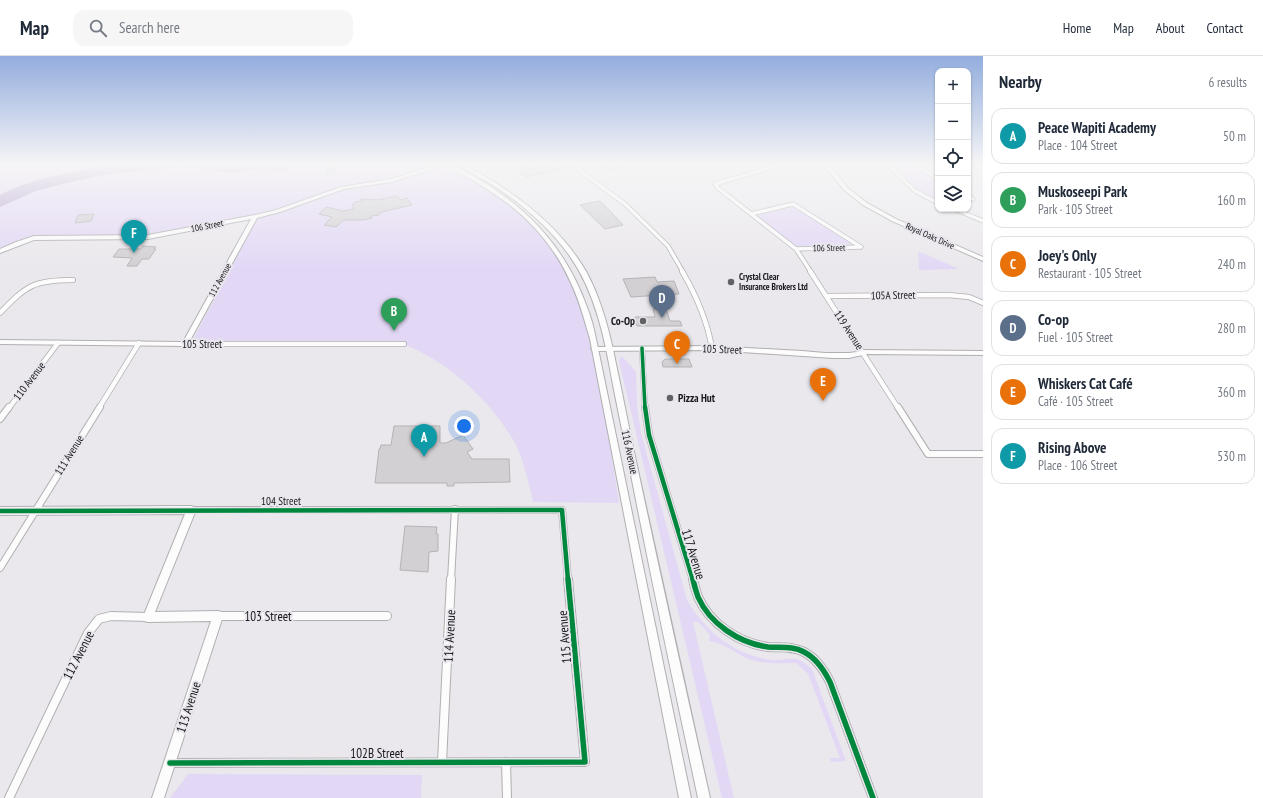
<!DOCTYPE html>
<html lang="en">
<head>
<meta charset="utf-8">
<style>
	:root { --surface:#fff; --page:#f6f6f7; --text:#1f2937; --muted:#747a83; --line:#e0e1e3; --accent:#111827 }
	body { margin:0; font-family:"PT Sans Narrow",sans-serif; background:var(--page); color:var(--text) }
	.controls { position:absolute; right:12px; top:12px; display:grid; overflow:hidden; border-radius:8px; box-shadow:0 1px 3px #0004 }
	.controls button { width:36px; height:36px; display:grid; place-items:center; padding:0; border:0; border-bottom:1px solid var(--line); background:var(--surface); color:var(--text); font:20px sans-serif }
	.you { position:absolute; left:464px; top:370px; width:14px; height:14px; margin:-10px; border:3px solid #fff; border-radius:50%; background:#1a73e8; box-shadow:0 0 0 6px #1a73e833 }
	.badge { display:grid; place-items:center; width:26px; height:26px; border-radius:50%; background:var(--accent); color:#fff; font-size:13px; font-weight:700 }
	.pin { position:absolute; translate:-50% -33px; filter:drop-shadow(0 1px 2px #0008) }
	.pin::after { content:''; position:absolute; top:21px; width:14px; height:12px; background:inherit; clip-path:polygon(0 0,100% 0,50% 100%) }
	.list { margin:0; padding:0; list-style:none }
	h2 { display:flex; justify-content:space-between; align-items:center; height:52px; margin:0; padding:0 16px; font-size:17px }
	h2 small { font-size:13px; font-weight:400; color:var(--muted) }
	.list li { display:grid; grid-template-columns:26px 1fr auto; gap:12px; align-items:center; box-sizing:border-box; height:56px; margin:0 8px 8px; padding:0 8px; border:1px solid var(--line); border-radius:12px }
	.list b { display:block; font-size:15px; white-space:nowrap }
	.list p { margin:0; font-size:13px; white-space:nowrap; color:var(--muted) }
	.list em { font-size:13px; font-style:normal; color:var(--muted) }
	.icon { flex:none; width:22px; height:22px; fill:none; stroke:currentColor; stroke-width:2; stroke-linecap:round; stroke-linejoin:round }
	.map { position:relative; flex:none; width:983px; height:742px; overflow:hidden }
	header { display:flex; align-items:center; gap:24px; box-sizing:border-box; height:56px; padding:0 20px; background:var(--surface); border-bottom:1px solid var(--line) }
	header strong { font-size:19px }
	nav { display:flex; gap:22px; margin-inline-start:auto; font-size:14px }
	.search { width:280px; height:36px; background:var(--page); display:flex; align-items:center; gap:10px; box-sizing:border-box; padding:0 14px; border-radius:12px; color:var(--muted); font-size:15px }
	main { display:flex }
	aside { flex:1; background:var(--surface) }
	.map>svg:first-child { display:block }
	.green { fill:#e2d8f6 }
	.water { fill:#b3a2cf }
	.building { fill:#d2d0d3; stroke:#b4b3b5 }
	.lines { fill:none; stroke-linecap:round; stroke-linejoin:round }
	.street-far3-casing { stroke:#b0afb1; stroke-width:5 }
	.street-far2-casing { stroke:#b0afb1; stroke-width:6 }
	.street-far1-casing { stroke:#b0afb1; stroke-width:8 }
	.street-casing { stroke:#b0afb1; stroke-width:10 }
	.secondary-casing { stroke:#b0afb1; stroke-width:2 }
	.primary-casing { stroke:#b0afb1; stroke-width:2 }
	.street-far3 { stroke:#fcfcfc; stroke-width:3.5 }
	.street-far2 { stroke:#fcfcfc; stroke-width:4.5 }
	.street-far1 { stroke:#fcfcfc; stroke-width:6 }
	.street { stroke:#fcfcfc; stroke-width:8 }
	.secondary { fill:#fcfcfc; fill-rule:evenodd }
	.primary { fill:#fcfcfc; fill-rule:evenodd }
	.cycleway-far2-casing { stroke:#e9e7ed; stroke-width:5.5 }
	.cycleway-far1-casing { stroke:#e9e7ed; stroke-width:7 }
	.cycleway-casing { stroke:#e9e7ed; stroke-width:8 }
	.cycleway-far2 { stroke:#00873e; stroke-width:3.5 }
	.cycleway-far1 { stroke:#00873e; stroke-width:4.5 }
	.cycleway { stroke:#00873e; stroke-width:5.5 }
	.poi-dot { fill:#626164; stroke:#e9e7ed; stroke-width:1.5 }
	.labels { text-anchor:middle; stroke-width:4; stroke-linejoin:round; paint-order:stroke }
	.far-street-label { font-size:9px; fill:#18181a; stroke:#e9e7ed }
	.far-poi-label { font-size:9px; font-weight:bold; fill:#18181a; stroke:#e9e7ed; text-anchor:start }
	.street-label { font-size:11px; fill:#18181a; stroke:#e9e7ed }
	.poi-label { font-size:11px; font-weight:bold; fill:#18181a; stroke:#e9e7ed; text-anchor:end }
	.near-street-label { font-size:13px; fill:#18181a; stroke:#e9e7ed }
</style>
</head>
<body>
<header>
<strong>Map</strong>
<div class="search"><svg class="icon" aria-label="search" viewBox="0 0 24 24"><circle cx="10" cy="10" r="6"/><path d="M15 15l6 6"/></svg>Search here</div>
<nav><a>Home</a><a>Map</a><a>About</a><a>Contact</a></nav>
</header>
<main>
<div class="map">
<svg width="983" height="742" viewBox="0 0 983 742">
	<rect width="100%" height="100%" fill="#eae8ec"/>
	<g class="green">
		<path d="M0 108H443L455 113 488 132 528 162 568 212 595 293 619 447 533 446C529 429 523 402 515 387 489 343 451 308 404 288L189 291 260 157 161 181 105 182 48 181 17 188 0 196Z"/>
		<polygon points="899,108 914,109 938,125 938,145 915,131 895,110"/>
		<polygon points="794,151 850,187 846,190 795,190 758,162 759,159"/>
		<polygon points="918,195 959,213 919,214"/>
		<path d="M620 301H623L636 316 637 350 641 377 687 544C706 576 734 599 772 604 780 605 791 601 799 604 804 606 808 610 812 613L846 705 831 706 830 702H840L808 618 796 607C779 607 762 609 746 602 734 596 723 587 709 585L710 579 698 566H693L734 742H722L619 305Z"/>
		<polygon points="188,718 422,719 421,742 170,742"/>
	</g>
	<path class="water" d="M115 108H234L259 110 267 108H296L287 115 249 114 234 117 183 111 108 118 62 128 36 135 0 151V139C34 121 77 115 115 108Z"/>
	<g class="building">
		<polygon points="325,108 338,108 334,118 325,118 327,113"/>
		<polygon points="551,108 572,108 573,111 526,121 516,112 524,110 529,113"/>
		<polygon points="598,108 625,108 625,111 605,115"/>
		<polygon points="396,140 401,144 407,142 412,149 381,156 379,159 371,160 372,162 364,164 344,164 336,171 324,169 332,161 319,158 326,151 343,155 354,153 352,149 355,146 362,145 361,143 377,144"/>
		<polygon points="600,145 610,155 623,169 605,173 580,149"/>
		<polygon points="94,158 91,165 75,167 78,159"/>
		<polygon points="143,190 156,191 154,193 156,193 149,203 142,203 137,210 127,210 132,202 113,201 119,193 141,193"/>
		<polygon points="655,221 657,226 674,225 679,238 631,241 623,223"/>
		<polygon points="653,253 666,253 670,265 680,265 682,270 637,270 635,261 655,261"/>
		<polygon points="665,303 689,303 692,311 663,311 662,306"/>
		<polygon points="394,370 440,370 440,387 446,387 463,379 473,393 467,396 472,403 509,403 510,426 454,427 454,430 447,430 447,427 375,427 379,393 380,393 381,389 391,389"/>
		<polygon points="405,470 437,471 436,478 438,478 438,495 429,496 428,516 400,514"/>
	</g>
	<g class="lines">
		<g class="street-far3-casing">
			<g id="street-far3">
				<polyline points="575,108 584,118 625,148 668,190 683,216"/>
				<polyline points="790,108 777,110 715,128 718,132 796,193 811,216"/>
				<polyline points="887,108 915,135 938,147"/>
				<polyline points="916,108 938,123"/>
				<polyline points="968,140 973,143"/>
				<polyline points="954,153 983,165"/>
				<polyline points="751,158 793,148 861,191"/>
				<polyline points="796,193 860,191"/>
			</g>
		</g>
		<g class="street-far2-casing">
			<g id="street-far2">
				<path d="M682 215C696 239 707 264 712 292"/>
				<polyline points="810,215 898,352"/>
				<polyline points="827,240 948,239 969,241 983,247"/>
				<path d="M0 257C27 229 34 224 73 224"/>
				<polyline points="185,288 404,288"/>
				<polyline points="642,292 645,352"/>
				<polyline points="9,352 58,287"/>
				<polyline points="99,352 139,287"/>
			</g>
		</g>
		<g class="street-far1-casing">
			<g id="street-far1">
				<polyline points="645,351 649,379 693,524"/>
				<polyline points="898,351 928,398 983,398"/>
				<polyline points="0,363 9,351"/>
				<polyline points="191,454 562,454 568,524"/>
				<polyline points="0,512 100,351"/>
				<polyline points="451,524 455,453"/>
			</g>
		</g>
		<g class="street-casing">
			<g id="street">
				<path d="M693 523C694 529 696 535 698 541 710 568 739 587 768 591 781 592 793 590 804 596 816 602 824 614 830 626L873 742"/>
				<polyline points="218,560 387,560"/>
				<polyline points="442,706 451,523"/>
				<polyline points="506,706 507,742"/>
				<polyline points="170,707 585,706 568,523"/>
				<polyline points="9,742 88,577 99,563 111,560 148,561"/>
			</g>
		</g>
		<g class="secondary-casing">
			<g id="secondary">
				<polygon points="440,108 448,108 392,126 344,133 280,156 257,162 187,290 0,288 0,284 183,286 251,163 148,183 34,184 0,197 0,193 16,186 34,180 148,179 255,159 276,154 341,131 391,123"/>
				<polygon points="823,108 828,108 848,132 867,147 896,163 983,201 983,205 892,165 863,149 844,134"/>
				<polygon points="712,290 802,295 825,297 849,297 857,296 860,294 983,295 983,299 867,298 849,302 833,302 712,294 595,295 591,293 595,291"/>
				<polygon points="191,450 194,451 196,454 155,556 218,555 222,556 223,560 164,742 152,742 211,565 148,566 144,565 143,561 185,458 0,459 0,451"/>
			</g>
		</g>
		<g class="primary-casing">
			<g id="primary">
				<polygon points="428,108 433,108 429,116 425,116 425,115"/>
				<path d="M444 108C457 108 473 120 485 127 534 158 567 196 587 251 591 261 594 272 596 283L691 742H679L590 283C584 263 579 243 570 225 555 191 528 160 497 140 488 134 480 128 471 123 462 118 452 114 444 108Z"/>
				<path d="M457 108H463C512 134 559 168 587 217 602 245 610 277 616 308 623 340 629 373 636 405 660 518 685 630 710 742H698C675 634 652 527 631 419 625 389 619 359 613 329 605 284 596 237 569 199 549 171 522 148 494 130 482 122 468 116 457 108Z"/>
			</g>
		</g>
		<use href="#street-far3" class="street-far3"/>
		<use href="#street-far2" class="street-far2"/>
		<use href="#street-far1" class="street-far1"/>
		<use href="#street" class="street"/>
		<use href="#secondary" class="secondary"/>
		<use href="#primary" class="primary"/>
		<g class="cycleway-far2-casing">
			<polyline id="cycleway-far2" points="642,292 645,352"/>
		</g>
		<g class="cycleway-far1-casing">
			<g id="cycleway-far1">
				<polyline points="645,351 649,379 693,524"/>
				<polyline points="0,455 562,454 568,524"/>
			</g>
		</g>
		<g class="cycleway-casing">
			<g id="cycleway">
				<path d="M693 523C694 529 696 535 698 541 710 568 739 587 768 591 781 592 793 590 804 596 816 602 824 614 830 626L873 742"/>
				<polyline points="170,707 585,706 568,523"/>
			</g>
		</g>
		<use href="#cycleway-far2" class="cycleway-far2"/>
		<use href="#cycleway-far1" class="cycleway-far1"/>
		<use href="#cycleway" class="cycleway"/>
	</g>
	<linearGradient id="sky" x2="0" y2="1"><stop stop-color="#93adde"/><stop offset="0.51" stop-color="#f6f5f6"/><stop offset="1" stop-color="#f6f5f6" stop-opacity="0"/></linearGradient>
	<rect width="983" height="212" fill="url(#sky)"/>
	<g class="poi-dot">
		<circle cx="731" cy="226" r="4"/>
		<circle cx="643" cy="265" r="4"/>
		<circle cx="670" cy="342" r="4"/>
	</g>
	<g class="labels">
		<g class="far-street-label">
			<text transform="translate(207 170) rotate(-11)" y="3">106 Street</text>
			<text transform="translate(930 180) rotate(24)" y="3">Royal Oaks Drive</text>
			<text transform="translate(829 192) rotate(-1)" y="3">106 Street</text>
			<text transform="translate(220 224) rotate(-61)" y="3">112 Avenue</text>
		</g>
		<g class="far-poi-label">
			<text x="739" y="224">Crystal Clear<tspan x="739" dy="10">Insurance Brokers Ltd</tspan></text>
		</g>
		<g class="street-label">
			<text transform="translate(893 239) rotate(-1)" y="4">105A Street</text>
			<text transform="translate(849 274) rotate(57)" y="4">119 Avenue</text>
			<text x="202" y="292">105 Street</text>
			<text transform="translate(722 293) rotate(2)" y="4">105 Street</text>
			<text transform="translate(29 325) rotate(-53)" y="4">110 Avenue</text>
			<text transform="translate(630 396) rotate(78)" y="4">116 Avenue</text>
			<text transform="translate(69 399) rotate(-58)" y="4">111 Avenue</text>
			<text x="281" y="449">104 Street</text>
		</g>
		<g class="poi-label">
			<text x="635" y="269">Co-Op</text>
			<text x="678" y="346" text-anchor="start">Pizza Hut</text>
		</g>
		<g class="near-street-label">
			<text transform="translate(694 498) rotate(73)" y="5">117 Avenue</text>
			<text x="268" y="565">103 Street</text>
			<text transform="translate(449 580) rotate(-87)" y="5">114 Avenue</text>
			<text transform="translate(564 581) rotate(-95)" y="5">115 Avenue</text>
			<text transform="translate(78 599) rotate(-63)" y="5">112 Avenue</text>
			<text transform="translate(188 651) rotate(-72)" y="5">113 Avenue</text>
			<text x="377" y="702">102B Street</text>
		</g>
	</g>
</svg>
<div class="controls">
<button>+</button>
<button>−</button>
<button><svg class="icon" aria-label="locate" viewBox="0 0 24 24"><circle cx="12" cy="12" r="6"/><path d="M12 2v4M12 18v4M2 12h4M18 12h4"/></svg></button>
<button><svg class="icon" aria-label="layers" viewBox="0 0 24 24"><path d="M12 4l9 5-9 5-9-5zM3 14l9 5 9-5"/></svg></button>
</div>
<div class="you"></div>
<div class="pin badge" style="left:424px;top:401px;background:#0f9aa8">A</div>
<div class="pin badge" style="left:394px;top:275px;background:#2e9e5b">B</div>
<div class="pin badge" style="left:677px;top:308px;background:#e8710a">C</div>
<div class="pin badge" style="left:662px;top:262px;background:#5c6f8a">D</div>
<div class="pin badge" style="left:823px;top:345px;background:#e8710a">E</div>
<div class="pin badge" style="left:134px;top:197px;background:#0f9aa8">F</div>
</div>
<aside>
<h2>Nearby<small>6 results</small></h2>
<ul class="list">
<li><span class="badge" style="background:#0f9aa8">A</span><div><b>Peace Wapiti Academy</b><p>Place · 104 Street</p></div><em>50 m</em></li>
<li><span class="badge" style="background:#2e9e5b">B</span><div><b>Muskoseepi Park</b><p>Park · 105 Street</p></div><em>160 m</em></li>
<li><span class="badge" style="background:#e8710a">C</span><div><b>Joey's Only</b><p>Restaurant · 105 Street</p></div><em>240 m</em></li>
<li><span class="badge" style="background:#5c6f8a">D</span><div><b>Co-op</b><p>Fuel · 105 Street</p></div><em>280 m</em></li>
<li><span class="badge" style="background:#e8710a">E</span><div><b>Whiskers Cat Café</b><p>Café · 105 Street</p></div><em>360 m</em></li>
<li><span class="badge" style="background:#0f9aa8">F</span><div><b>Rising Above</b><p>Place · 106 Street</p></div><em>530 m</em></li>
</ul>
</aside>
</main>
</body>
</html>
